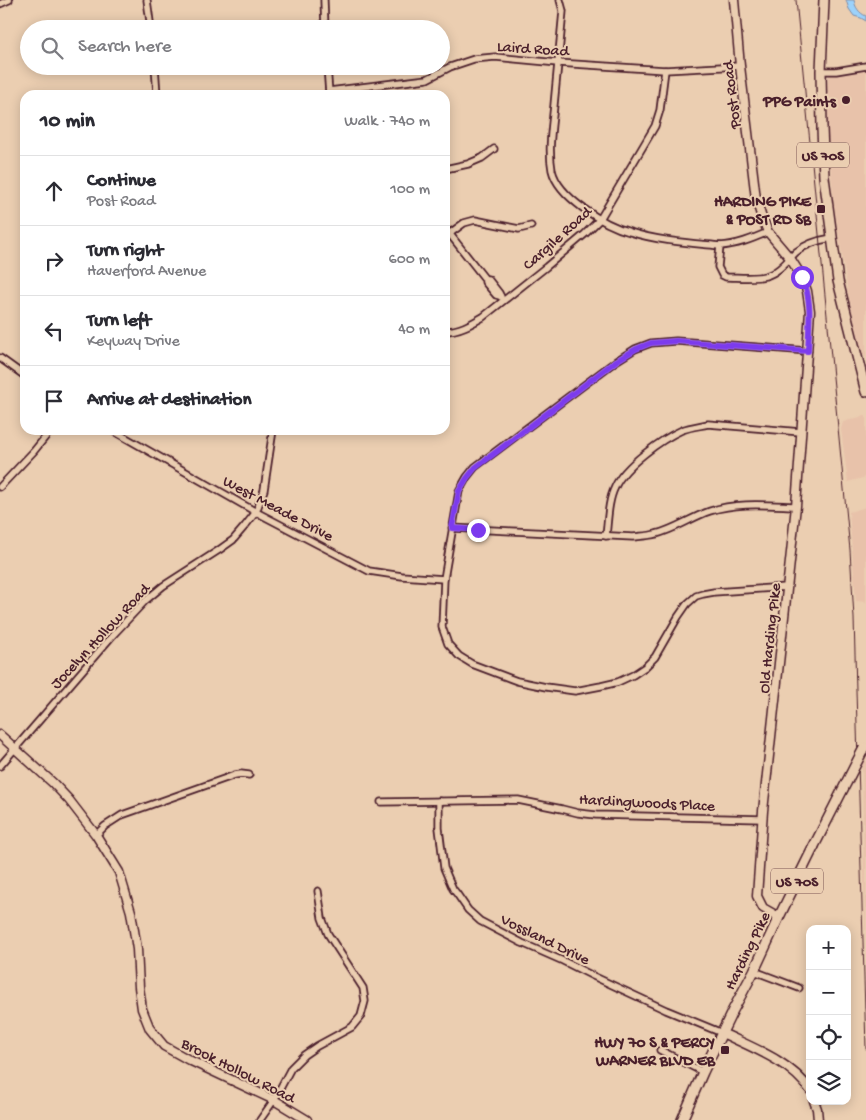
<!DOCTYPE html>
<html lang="en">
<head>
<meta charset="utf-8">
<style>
	:root { --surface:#fff; --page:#f2f2f3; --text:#2b2b33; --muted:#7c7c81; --line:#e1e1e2 }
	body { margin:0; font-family:"Gochi Hand",sans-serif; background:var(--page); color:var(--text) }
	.controls { position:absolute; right:15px; bottom:15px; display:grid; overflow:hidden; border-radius:10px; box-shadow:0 2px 12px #0003 }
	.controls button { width:45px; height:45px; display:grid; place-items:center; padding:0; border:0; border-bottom:1px solid var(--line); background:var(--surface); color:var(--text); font:25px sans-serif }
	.stop { position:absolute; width:15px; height:15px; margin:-11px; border:4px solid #7c3aed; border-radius:50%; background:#fff }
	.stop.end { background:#7c3aed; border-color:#fff; box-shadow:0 1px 5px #0008 }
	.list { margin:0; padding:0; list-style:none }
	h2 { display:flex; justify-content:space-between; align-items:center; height:65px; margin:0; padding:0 20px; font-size:21px }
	h2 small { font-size:16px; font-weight:400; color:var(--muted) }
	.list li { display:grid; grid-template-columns:32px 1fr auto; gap:15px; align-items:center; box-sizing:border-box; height:70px; padding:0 20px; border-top:1px solid var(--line) }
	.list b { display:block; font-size:19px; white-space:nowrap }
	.list p { margin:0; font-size:16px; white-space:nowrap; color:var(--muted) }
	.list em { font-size:16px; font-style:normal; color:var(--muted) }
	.icon { flex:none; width:28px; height:28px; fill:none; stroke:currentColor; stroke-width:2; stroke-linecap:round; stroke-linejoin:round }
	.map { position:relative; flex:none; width:866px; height:1120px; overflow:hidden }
	.search { position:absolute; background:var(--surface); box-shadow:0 2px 12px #0003; left:20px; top:20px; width:430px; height:55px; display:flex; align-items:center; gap:12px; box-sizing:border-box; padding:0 18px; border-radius:28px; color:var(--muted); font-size:19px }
	.panel { position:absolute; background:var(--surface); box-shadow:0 2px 12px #0003; left:20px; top:90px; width:430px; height:345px; border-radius:15px }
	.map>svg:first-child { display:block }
	.built { fill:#e8c2aa }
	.water { fill:#9cd2fb; stroke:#7b8aa8 }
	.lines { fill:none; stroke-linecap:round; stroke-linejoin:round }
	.street-casing { stroke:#4a1f2b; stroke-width:9 }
	.secondary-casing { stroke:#4a1f2b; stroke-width:11 }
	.primary-casing { stroke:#4a1f2b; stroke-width:12 }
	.street { stroke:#ebceb1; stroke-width:5.5 }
	.secondary { stroke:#ebceb1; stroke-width:8 }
	.primary { stroke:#ebceb1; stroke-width:9 }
	.rail { stroke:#4a1f2b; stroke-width:1 }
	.primary-bridge-casing { stroke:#4a1f2b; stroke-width:12; stroke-linecap:butt }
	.primary-bridge { stroke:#ebceb1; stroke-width:9 }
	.route { stroke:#7c3aed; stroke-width:6 }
	.poi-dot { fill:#4a1f2b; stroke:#ebceb1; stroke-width:2 }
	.labels { text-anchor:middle; stroke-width:4; stroke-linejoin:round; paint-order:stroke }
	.shield { fill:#ebceb1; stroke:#7a5453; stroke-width:1 }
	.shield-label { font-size:15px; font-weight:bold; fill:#4a1f2b }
	.street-label { font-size:16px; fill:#4a1f2b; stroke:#ebceb1 }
	.poi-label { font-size:16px; font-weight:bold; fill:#4a1f2b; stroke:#ebceb1; text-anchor:end }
</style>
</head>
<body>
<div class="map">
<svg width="866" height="1120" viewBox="0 0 866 1120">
	<rect width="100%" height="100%" fill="#ebceb1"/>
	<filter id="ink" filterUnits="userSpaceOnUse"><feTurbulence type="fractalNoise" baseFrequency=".02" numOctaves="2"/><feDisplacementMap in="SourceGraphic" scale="10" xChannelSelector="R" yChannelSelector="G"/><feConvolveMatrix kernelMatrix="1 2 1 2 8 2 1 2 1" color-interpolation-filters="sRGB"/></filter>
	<g filter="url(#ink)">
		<g class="built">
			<polygon points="866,69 866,359 858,345 849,298 834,206 827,129 828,78 830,73"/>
			<polygon points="866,415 866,477 848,482 841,429 843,422"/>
			<polygon points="866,507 866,602 856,601 849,512"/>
			<polygon points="866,752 866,930 865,930 862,762"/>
		</g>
		<path class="water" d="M846 0H854C855 7 859 13 866 16V21L861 18 854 16 849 9Z"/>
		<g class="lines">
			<g class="street-casing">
				<g id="street">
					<polyline points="147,0 151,29"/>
					<polyline points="324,0 325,29"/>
					<path d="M560 0 563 11C560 42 557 74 554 105 552 126 548 149 552 170 558 197 604 225 630 232 658 241 690 243 720 246 737 245 752 239 768 232"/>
					<polyline points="0,4 9,0"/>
					<polyline points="155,66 157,95"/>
					<polyline points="327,66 329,94"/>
					<polyline points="821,71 836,71 866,66"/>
					<polyline points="329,91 427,79 450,67 474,59 495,57 558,63 665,70 740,66"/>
					<polyline points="445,169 468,164 482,158 494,149"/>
					<polyline points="445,228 485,279 485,282 496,295 500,296"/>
					<polyline points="449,234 464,223 475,220 519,229 531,226"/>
					<path d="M720 246 718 267 722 275 726 277C738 277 754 279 765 276 778 273 787 261 796 252 807 243 819 240 832 238"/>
					<polyline points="485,279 488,279 499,293 501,297"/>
					<path d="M445 331C459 331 471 324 483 317L546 267 585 234 600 219 655 126 660 110 665 70"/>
					<polyline points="0,358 25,376"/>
					<polyline points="112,430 256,512 369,571 402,576 444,579"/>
					<polyline points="0,487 34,451 51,430"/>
					<path d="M452 528 633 537C641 536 649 536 656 534 674 530 692 517 710 511 737 502 767 505 796 506"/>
					<path d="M606 536C608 519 608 501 615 487 624 466 662 439 682 430 690 427 699 426 708 424L801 432"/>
					<polyline points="787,587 714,592 703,594 696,596 687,604 678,617 655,657 645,667 633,675 618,682 601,686 575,691 546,687 517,681 472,664 459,656 448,644 442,627 444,579 459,491 467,477 475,467 616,361 635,349 651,343 676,341 808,351"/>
					<polyline points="0,766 112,636 145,601 163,586 219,550 233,540 245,526 256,512 264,490 273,430"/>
					<polyline points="439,801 439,828 444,868 453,889 457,894 468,910 480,921 522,943 563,961 593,976 666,1010 722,1033"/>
					<polyline points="381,802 518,800 562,809 578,813 596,815 762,819"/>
					<polyline points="96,835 105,826 122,815 235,775 241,774 249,775"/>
					<polyline points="754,971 799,988"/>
					<polyline points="660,1050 703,1072"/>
					<polyline points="260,1120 274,1100 291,1068 304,1055 317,1046 352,1027 361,1016 365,1001 363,988 328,934 322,918 318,891"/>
				</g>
			</g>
			<g class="secondary-casing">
				<g id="secondary">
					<polyline points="734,0 740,66 756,199 761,215 768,232 790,258 802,277 807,291 810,311 796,506 763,811 757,896 763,908 779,917"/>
					<polyline points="0,735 53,783 69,800 96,835 119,872 131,912 137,949 139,987 142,1009 150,1029 164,1046 189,1060 274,1100 307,1120"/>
					<path d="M722 1033C753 1048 790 1061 810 1090"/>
					<polyline points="814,1101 817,1109 818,1120"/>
				</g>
			</g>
			<g class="primary-casing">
				<g id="primary">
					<polyline points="824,0 821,71 822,128 824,177 838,281 866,392"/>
					<polyline points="682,1120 703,1072 733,1010 754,971 779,917 814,846"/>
				</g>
			</g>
			<use href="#street" class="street"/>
			<use href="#secondary" class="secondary"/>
			<use href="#primary" class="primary"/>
			<polyline class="rail" points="796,0 850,550 854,618 866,1049"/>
			<g class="primary-bridge-casing">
				<polyline id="primary-bridge" points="814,846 864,748"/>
			</g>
			<use href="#primary-bridge" class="primary-bridge"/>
		</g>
	</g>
	<g class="lines" filter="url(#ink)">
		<path class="route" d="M478 530 452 528 459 491 467 478 475 468 616 361 636 349 651 343 676 341 808 351C809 325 813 301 802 277"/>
	</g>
	<g class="poi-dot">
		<circle cx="846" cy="100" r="5"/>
		<rect x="816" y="204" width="10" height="10" rx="2.5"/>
		<rect x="720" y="1045" width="10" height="10" rx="2.5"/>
	</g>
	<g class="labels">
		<g class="shield">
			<rect x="797" y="142.5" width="52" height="25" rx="4"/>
			<rect x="771" y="868.5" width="52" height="25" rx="4"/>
		</g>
		<g class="shield-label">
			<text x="823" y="160">US 70S</text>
			<text x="797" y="886">US 70S</text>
		</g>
		<g class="street-label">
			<text transform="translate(533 47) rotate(4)" y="6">Laird Road</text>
			<text transform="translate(730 95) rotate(-97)" y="6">Post Road</text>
			<text transform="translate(556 237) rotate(-42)" y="6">Cargile Road</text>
			<text transform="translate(279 507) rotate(28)" y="6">West Meade Drive</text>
			<text transform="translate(99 635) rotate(-47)" y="6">Jocelyn Hollow Road</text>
			<text transform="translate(768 638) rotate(-84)" y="6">Old Harding Pike</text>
			<text transform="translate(647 801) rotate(3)" y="6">Hardingwoods Place</text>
			<text transform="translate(546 938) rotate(26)" y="6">Vossland Drive</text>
			<text transform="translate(746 950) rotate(-64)" y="6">Harding Pike</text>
			<text transform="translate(239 1069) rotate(27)" y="6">Brook Hollow Road</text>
		</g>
		<g class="poi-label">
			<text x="836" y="106">PPG Paints</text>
			<text x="811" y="206">HARDING PIKE<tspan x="811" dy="18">&amp; POST RD SB</tspan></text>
			<text x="715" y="1047">HWY 70 S &amp; PERCY<tspan x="715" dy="18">WARNER BLVD EB</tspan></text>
		</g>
	</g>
</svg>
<div class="controls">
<button>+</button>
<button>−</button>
<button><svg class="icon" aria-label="locate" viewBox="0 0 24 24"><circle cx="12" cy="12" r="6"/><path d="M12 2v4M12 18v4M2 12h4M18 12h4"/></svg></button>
<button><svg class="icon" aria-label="layers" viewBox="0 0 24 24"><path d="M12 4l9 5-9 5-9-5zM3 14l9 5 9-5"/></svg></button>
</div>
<div class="stop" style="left:802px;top:277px"></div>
<div class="stop end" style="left:478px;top:530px"></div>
<div class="search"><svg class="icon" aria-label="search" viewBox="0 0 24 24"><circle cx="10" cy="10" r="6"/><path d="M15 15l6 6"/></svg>Search here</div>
<section class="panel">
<h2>10 min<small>Walk · 740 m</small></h2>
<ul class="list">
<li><svg class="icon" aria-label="ahead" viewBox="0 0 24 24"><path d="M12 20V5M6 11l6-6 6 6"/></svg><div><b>Continue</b><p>Post Road</p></div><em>100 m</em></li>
<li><svg class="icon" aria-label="right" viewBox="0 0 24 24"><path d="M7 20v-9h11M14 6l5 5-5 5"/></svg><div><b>Turn right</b><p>Haverford Avenue</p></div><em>600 m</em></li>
<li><svg class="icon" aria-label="left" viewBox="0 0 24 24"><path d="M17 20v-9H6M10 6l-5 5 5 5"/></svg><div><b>Turn left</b><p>Keyway Drive</p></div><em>40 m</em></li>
<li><svg class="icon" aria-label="arrive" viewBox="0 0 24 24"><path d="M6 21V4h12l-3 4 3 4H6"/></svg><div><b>Arrive at destination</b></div></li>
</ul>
</section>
</div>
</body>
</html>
